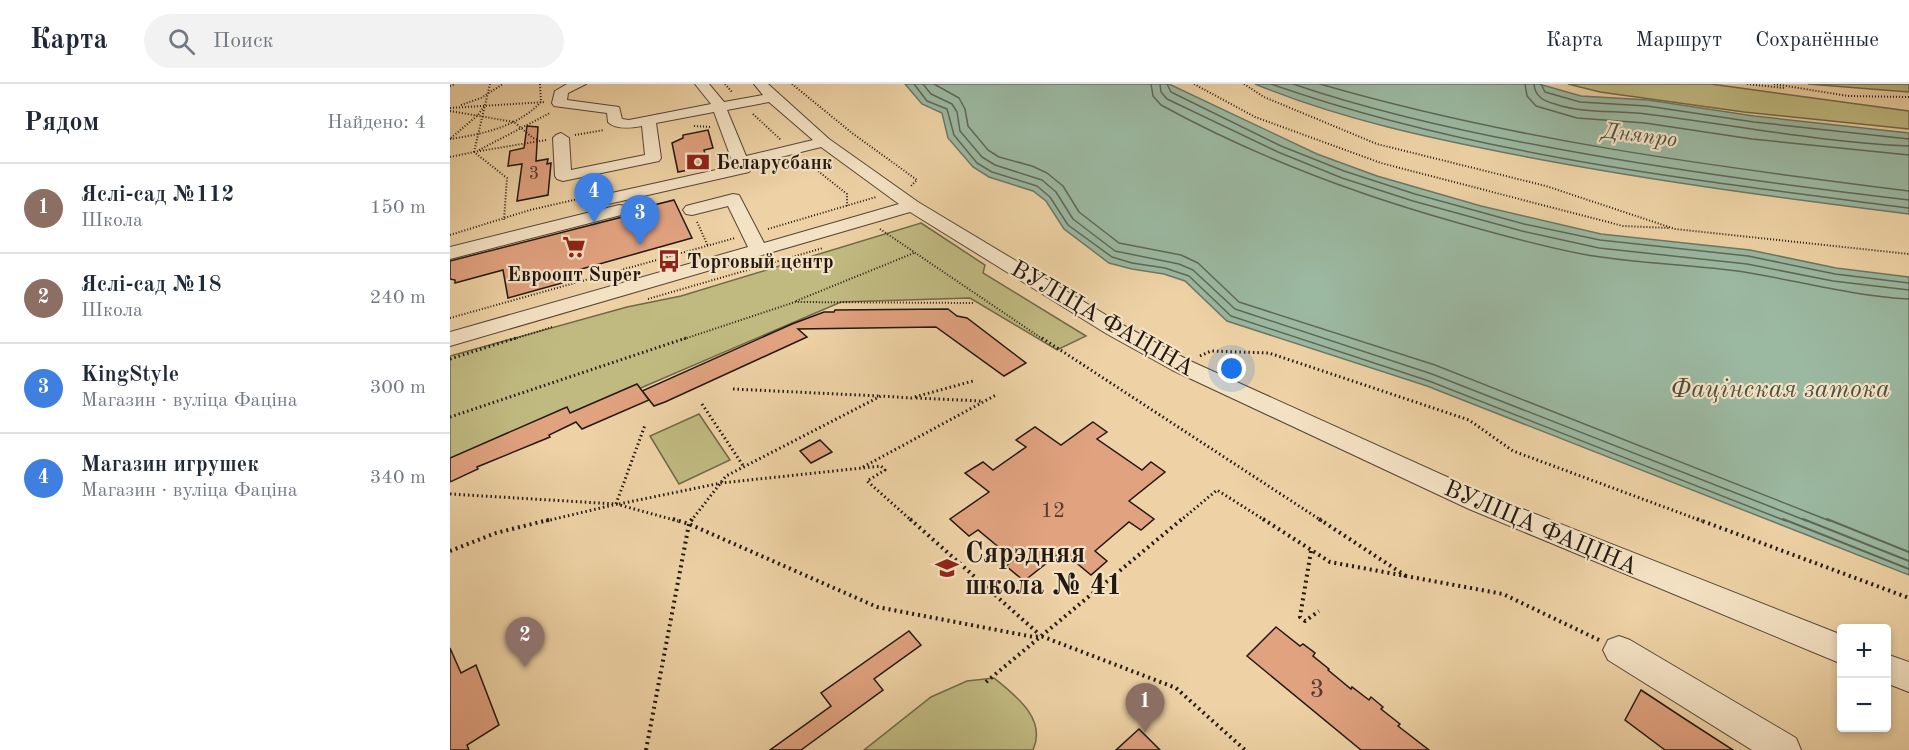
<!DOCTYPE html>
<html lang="ru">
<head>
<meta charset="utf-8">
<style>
	:root { --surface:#fff; --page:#f2f2f3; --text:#1f2937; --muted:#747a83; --line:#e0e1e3; --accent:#0b8043 }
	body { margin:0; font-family:"Old Standard TT",serif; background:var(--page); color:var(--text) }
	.controls { position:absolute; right:18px; bottom:18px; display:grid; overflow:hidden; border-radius:6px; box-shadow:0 3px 9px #0003 }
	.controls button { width:54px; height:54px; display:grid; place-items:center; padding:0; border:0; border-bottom:2px solid var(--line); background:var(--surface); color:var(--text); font:30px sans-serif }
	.you { position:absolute; left:782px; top:285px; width:21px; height:21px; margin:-15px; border:4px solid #fff; border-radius:50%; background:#1a73e8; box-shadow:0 0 0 9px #1a73e833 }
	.badge { display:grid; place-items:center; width:39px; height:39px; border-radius:50%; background:var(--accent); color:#fff; font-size:20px; font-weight:700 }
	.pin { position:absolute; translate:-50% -50px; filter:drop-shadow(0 2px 3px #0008) }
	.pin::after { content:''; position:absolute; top:32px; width:21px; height:18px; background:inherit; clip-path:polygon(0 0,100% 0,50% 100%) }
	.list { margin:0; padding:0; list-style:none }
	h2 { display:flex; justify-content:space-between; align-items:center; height:78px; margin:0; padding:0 24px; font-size:26px }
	h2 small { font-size:20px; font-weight:400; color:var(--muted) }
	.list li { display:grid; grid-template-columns:39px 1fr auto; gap:18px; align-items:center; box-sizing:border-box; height:90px; padding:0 24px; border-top:2px solid var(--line) }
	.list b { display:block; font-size:22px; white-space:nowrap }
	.list p { margin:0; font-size:20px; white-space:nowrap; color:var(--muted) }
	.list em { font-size:20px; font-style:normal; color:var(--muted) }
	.icon { flex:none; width:33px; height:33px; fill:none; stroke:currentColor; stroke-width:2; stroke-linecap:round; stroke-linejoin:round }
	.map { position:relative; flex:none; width:1459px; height:666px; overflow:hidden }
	header { display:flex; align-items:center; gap:36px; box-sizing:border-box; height:84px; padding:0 30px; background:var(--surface); border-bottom:2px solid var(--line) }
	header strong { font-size:28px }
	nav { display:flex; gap:33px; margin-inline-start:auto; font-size:21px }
	.search { width:420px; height:54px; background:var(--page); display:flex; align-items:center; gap:15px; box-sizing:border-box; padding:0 21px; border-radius:33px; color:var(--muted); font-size:22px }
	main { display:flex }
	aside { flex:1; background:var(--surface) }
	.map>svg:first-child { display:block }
	.green { fill:#c0ba81; stroke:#716949; stroke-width:1.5 }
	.water { fill:#9bb8a1; stroke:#6b7867; stroke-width:1.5 }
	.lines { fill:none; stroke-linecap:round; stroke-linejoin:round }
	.shore-far1 { stroke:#5e6859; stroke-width:1.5 }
	.shore { stroke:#5e6859; stroke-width:2 }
	.building { fill:#e1a280; stroke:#221811; stroke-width:1.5 }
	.minor-casing { stroke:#554636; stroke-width:2 }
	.path-far2 { stroke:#221811; stroke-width:2; stroke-dasharray:1 2; stroke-linecap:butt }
	.path-far1 { stroke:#221811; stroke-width:3; stroke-dasharray:1.5 3; stroke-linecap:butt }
	.path { stroke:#221811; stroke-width:4; stroke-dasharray:2 4; stroke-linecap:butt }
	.minor { fill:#f4e2c4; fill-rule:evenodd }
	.labels { text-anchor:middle; stroke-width:4.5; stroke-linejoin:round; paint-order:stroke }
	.far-number-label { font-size:18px; fill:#523a2d }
	.far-poi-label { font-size:20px; font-weight:bold; fill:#221811; stroke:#f4e2c4; text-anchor:start }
	.number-label { font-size:21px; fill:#523a2d }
	.far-water-label { font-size:22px; font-style:italic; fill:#4c5043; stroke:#f4e2c4 }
	.street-label { font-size:24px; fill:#221811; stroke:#f4e2c4 }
	.water-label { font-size:26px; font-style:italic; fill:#4c5043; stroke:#f4e2c4 }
	.near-number-label { font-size:26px; fill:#523a2d }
	.near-poi-label { font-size:28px; font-weight:bold; fill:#221811; stroke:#f4e2c4; text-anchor:start }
</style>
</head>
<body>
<header>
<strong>Карта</strong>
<div class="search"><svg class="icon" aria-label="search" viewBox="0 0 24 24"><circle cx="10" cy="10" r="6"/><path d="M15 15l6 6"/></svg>Поиск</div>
<nav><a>Карта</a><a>Маршрут</a><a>Сохранённые</a></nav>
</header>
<main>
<aside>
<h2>Рядом<small>Найдено: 4</small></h2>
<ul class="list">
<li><span class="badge" style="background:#8d6e63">1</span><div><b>Яслі-сад №112</b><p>Школа</p></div><em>150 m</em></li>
<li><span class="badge" style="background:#8d6e63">2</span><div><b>Яслі-сад №18</b><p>Школа</p></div><em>240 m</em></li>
<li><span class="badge" style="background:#3f7fe0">3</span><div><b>KingStyle</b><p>Магазин · вуліца Фаціна</p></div><em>300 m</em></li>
<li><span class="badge" style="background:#3f7fe0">4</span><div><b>Магазин игрушек</b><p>Магазин · вуліца Фаціна</p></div><em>340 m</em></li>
</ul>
</aside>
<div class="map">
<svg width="1459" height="666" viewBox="0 0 1459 666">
	<rect width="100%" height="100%" fill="#eed2a5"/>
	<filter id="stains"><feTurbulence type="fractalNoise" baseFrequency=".00333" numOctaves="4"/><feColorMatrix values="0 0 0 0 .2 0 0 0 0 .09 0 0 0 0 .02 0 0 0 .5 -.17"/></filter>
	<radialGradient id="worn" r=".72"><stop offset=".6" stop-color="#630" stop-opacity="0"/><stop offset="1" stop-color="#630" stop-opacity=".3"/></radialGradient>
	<g class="green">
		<polygon points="1118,0 1261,0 1459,27 1459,45 1294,28 1150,8"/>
		<polygon points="1358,0 1459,0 1459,8"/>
		<polygon points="471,139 535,181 533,189 636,252 607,266 520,214 391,218 193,303 0,377 0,272 177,223 231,212"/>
		<polygon points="249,330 280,376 229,400 200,352"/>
		<path d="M544 594C566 612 597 635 583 666H414L481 613 517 597Z"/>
	</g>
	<g class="water">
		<polygon points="455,0 719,0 867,70 927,92 1031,122 1151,150 1300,166 1386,184 1459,193 1459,491 977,302 777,237 735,197 714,190 682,185 659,179 614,145 596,117 583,107 539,93 523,83 498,54 492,29 472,20"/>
		<path d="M805 0H1089L1131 12 1198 16 1304 32 1459 49V130C1331 114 1203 97 1077 73 984 55 892 36 805 0Z"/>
	</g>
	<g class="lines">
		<g class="shore-far1">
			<polyline points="464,0 477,17 497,25 504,51 527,79 542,88 587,102 600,113 618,141 662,173 682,179 715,184 739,192 781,232 979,297 1336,437"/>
			<polyline points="473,0 481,10 502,20 507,28 510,47 532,73 545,81 592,96 606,108 623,135 665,167 729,180 743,186 785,225 982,290 1357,437"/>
			<polyline points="484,0 509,14 515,25 518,42 538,66 549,73 582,82 597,89 613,102 629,128 669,159 731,171 748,179 789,218 985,281 1380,437"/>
			<path d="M701 0 703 12 711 21C804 72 902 109 1005 138 1047 150 1089 162 1132 170 1186 180 1240 180 1294 188 1349 197 1403 212 1459 215"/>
			<polyline points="710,0 711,8 717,15 828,68 892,94 963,117 1072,147 1149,164 1297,180 1383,197 1459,206"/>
			<polyline points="717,0 721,8 831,62 894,87 965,110 1074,140 1150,156 1298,172 1385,190 1459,199"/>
			<path d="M821 0C1026 72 1245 96 1459 124"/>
			<path d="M843 0C928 29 1015 48 1103 64 1221 86 1340 102 1459 116"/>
			<path d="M870 0C1063 56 1260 82 1459 107"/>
			<polyline points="1075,0 1077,12 1086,22 1127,34 1195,39 1302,55 1459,71"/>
			<path d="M1084 0C1085 13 1094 17 1105 20 1134 30 1166 26 1196 30 1284 41 1370 58 1459 62"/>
			<polyline points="1091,0 1095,8 1130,18 1197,22 1304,38 1459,55"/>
		</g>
		<g class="shore">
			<polyline points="1333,435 1459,485"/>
			<polyline points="1353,435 1459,477"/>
			<polyline points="1377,435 1459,468"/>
		</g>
	</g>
	<g class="building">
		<polygon points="77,42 88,43 86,77 98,75 97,80 101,79 98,111 67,117 72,80 58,82 60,67 74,64"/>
		<polygon points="258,46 263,64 254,66 258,82 228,88 222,59 233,54 233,51"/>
		<polygon points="224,116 242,154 110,191 112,199 58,214 53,186 5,199 5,196 0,195 0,177 176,132 180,127"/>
		<polygon points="498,225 507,232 517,234 576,279 554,292 486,243 348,245 357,253 215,318 204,322 192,307 342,240 374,228 384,228 385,226"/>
		<polygon points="187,300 199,316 132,345 126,338 99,351 100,353 27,383 28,385 0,398 0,374 117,323 120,329"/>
		<polygon points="643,338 657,348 647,355 692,386 701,378 715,388 679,417 704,435 691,446 679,438 645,467 657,477 641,491 612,467 574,497 556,482 564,476 528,446 519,452 500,435 539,408 515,389 533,378 543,386 576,363 566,356 585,343 611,361"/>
		<polygon points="370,356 382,368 361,379 350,367"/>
		<polygon points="826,543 850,562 853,560 865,569 863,572 879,585 878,586 901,605 902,603 919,616 921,613 933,623 931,625 950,640 948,642 979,666 911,666 797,572"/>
		<polygon points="459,547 471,561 424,595 433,606 351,666 320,666 381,622 371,609"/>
		<polygon points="0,564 11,589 26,581 49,641 17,661 19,666 0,666"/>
		<polygon points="1191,606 1235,635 1283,666 1215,666 1175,636"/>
		<polygon points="689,645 710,666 666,666"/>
	</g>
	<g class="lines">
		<g class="minor-casing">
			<g id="minor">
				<path d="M117 0H136L118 9 117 16 169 23 172 35 179 36 261 20 245 0H259L274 18 313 11 304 0H318L379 55 468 118 671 240 738 276 1037 411 1392 551V580L1019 425 722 286 657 250 460 128 0 262V248L298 163 278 122 242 131 236 130 233 126 236 122 283 110 289 111 314 159 449 120 371 63 299 81 301 85 299 88 145 123 139 122 136 118 139 114 284 82 264 28 206 39 211 74 209 77 113 97 107 95 105 92 103 54 106 51 111 49 119 54 121 86 195 71 192 42C181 44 166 46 158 38L157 29 104 22 102 19 105 7ZM319 18 363 56 296 72 277 26Z"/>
				<polygon points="169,121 175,122 178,126 175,130 0,175 0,163"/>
				<polygon points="1169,552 1180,556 1346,654 1351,666 1302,666 1158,576 1153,566 1158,556"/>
				<polygon points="1436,570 1459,578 1459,608 1436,599"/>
			</g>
		</g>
		<g class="path-far2">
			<polyline points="275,0 282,8"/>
			<polyline points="342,0 402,49 467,96 461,102"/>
			<polyline points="744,0 805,33 931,79 1173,142 1219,144"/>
			<polyline points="794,0 814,13 927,60 1096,102 1225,145 1459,170"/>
			<polyline points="1297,0 1334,4"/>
			<polyline points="1324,0 1398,12 1459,13"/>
			<polyline points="0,2 5,0"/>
			<polyline points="11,21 31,14 53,0"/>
			<polyline points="0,24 95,18"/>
			<polyline points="0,27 64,38 83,54 89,56"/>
			<polyline points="303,30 331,56"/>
			<polyline points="244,42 262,43"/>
			<polyline points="125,51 154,46"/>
			<polyline points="1,54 28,31 35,21"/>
			<path d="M0 55C33 50 67 43 91 18L90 0"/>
			<polyline points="29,66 100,29"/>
			<polyline points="24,68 96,56"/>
			<polyline points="24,68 40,0"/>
			<polyline points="0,73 24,68 57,94 54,136"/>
			<polyline points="354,76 397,110 397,122"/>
			<polyline points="247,138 258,162"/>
			<polyline points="318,145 426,113"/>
			<polyline points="430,145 594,256"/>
			<polyline points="0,151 80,126 128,115"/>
			<polyline points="198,215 373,164"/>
			<polyline points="346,217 464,169"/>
			<polyline points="0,234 285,154"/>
			<polyline points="61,256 102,243"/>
			<polyline points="231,256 345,218 523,219"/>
		</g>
		<g class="path-far1">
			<polyline points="592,254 872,437"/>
			<polyline points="750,272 761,267 819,269 1019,336 1063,367 1252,437"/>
			<polyline points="0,275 66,254"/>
			<polyline points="283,305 429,312"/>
			<polyline points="466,314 531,317"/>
			<polyline points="252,320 294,383"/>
			<polyline points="0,333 236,254"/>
			<polyline points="413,383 546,311"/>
			<polyline points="0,410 166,420 228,437"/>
			<polyline points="166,420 195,341"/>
			<polyline points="169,420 271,399 431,382 435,386 417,397 462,437"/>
			<polyline points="96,437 163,421"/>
			<polyline points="241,437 276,392 431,312 461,314 523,297"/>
			<polyline points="730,437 767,406 816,437"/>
		</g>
		<g class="path">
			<polyline points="223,435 239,440 427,523 584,553 591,552 726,604 795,666"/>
			<polyline points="460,435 590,551"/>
			<polyline points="813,435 880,478 1053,510 1149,556"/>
			<polyline points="869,435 956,492"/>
			<polyline points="1247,435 1459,514"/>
			<polyline points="0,467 46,449 102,435"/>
			<polyline points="861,467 850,533 855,537 869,527"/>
			<polyline points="536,598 732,435"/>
			<polyline points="196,666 239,440 242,435"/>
		</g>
		<use href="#minor" class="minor"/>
	</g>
	<defs>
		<g id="bank-bare" transform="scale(1.8)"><path d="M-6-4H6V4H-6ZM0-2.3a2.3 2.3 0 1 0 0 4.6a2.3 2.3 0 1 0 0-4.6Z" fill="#8f2418" stroke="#f4e2c4" stroke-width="2.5" paint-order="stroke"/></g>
		<g id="supermarket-bare" transform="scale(1.8)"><path d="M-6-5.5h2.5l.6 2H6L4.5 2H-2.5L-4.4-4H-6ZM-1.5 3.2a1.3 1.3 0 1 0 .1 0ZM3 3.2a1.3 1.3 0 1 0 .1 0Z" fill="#8f2418" stroke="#f4e2c4" stroke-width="2.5" paint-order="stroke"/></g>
		<g id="bus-bare" transform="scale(1.8)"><path d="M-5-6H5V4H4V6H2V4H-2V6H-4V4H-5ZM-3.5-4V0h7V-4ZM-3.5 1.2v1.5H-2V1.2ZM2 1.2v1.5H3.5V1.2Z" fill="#8f2418" stroke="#f4e2c4" stroke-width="2.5" paint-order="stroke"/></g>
		<g id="school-bare" transform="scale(1.8)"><path d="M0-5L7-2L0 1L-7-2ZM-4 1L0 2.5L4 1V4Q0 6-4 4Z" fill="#8f2418" stroke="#f4e2c4" stroke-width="2.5" paint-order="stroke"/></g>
	</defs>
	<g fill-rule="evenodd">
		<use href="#bank-bare" x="248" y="78"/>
		<use href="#supermarket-bare" x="124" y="163"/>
		<use href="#bus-bare" x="219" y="177"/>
		<use href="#school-bare" x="497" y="484"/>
	</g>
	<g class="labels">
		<g class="far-number-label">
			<text x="84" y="95">3</text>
		</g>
		<g class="far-poi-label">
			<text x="266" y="85">Беларусбанк</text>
			<text x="237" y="184">Торговый центр</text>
			<text x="124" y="197" text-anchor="middle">Евроопт Super</text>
		</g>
		<g class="number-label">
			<text x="603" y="433">12</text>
		</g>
		<g class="far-water-label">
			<text transform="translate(1190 50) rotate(7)" y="8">Дняпро</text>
		</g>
		<g class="street-label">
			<text transform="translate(653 234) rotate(30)" y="8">ВУЛІЦА ФАЦІНА</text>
			<text transform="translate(1091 443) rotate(23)" y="8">ВУЛІЦА ФАЦІНА</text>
		</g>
		<g class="water-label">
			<text x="1330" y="313">Фацінская затока</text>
		</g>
		<g class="near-number-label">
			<text x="867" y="613">3</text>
		</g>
		<g class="near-poi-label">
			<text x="515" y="478">Сярэдняя<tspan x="515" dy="32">школа № 41</tspan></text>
		</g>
	</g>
	<rect width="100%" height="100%" filter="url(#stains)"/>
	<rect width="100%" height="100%" fill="url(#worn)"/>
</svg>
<div class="controls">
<button>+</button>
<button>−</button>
</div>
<div class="you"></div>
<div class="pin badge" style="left:695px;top:649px;background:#8d6e63">1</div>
<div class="pin badge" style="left:75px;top:583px;background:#8d6e63">2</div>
<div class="pin badge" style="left:190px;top:161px;background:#3f7fe0">3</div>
<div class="pin badge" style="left:144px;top:139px;background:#3f7fe0">4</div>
</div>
</main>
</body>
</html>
